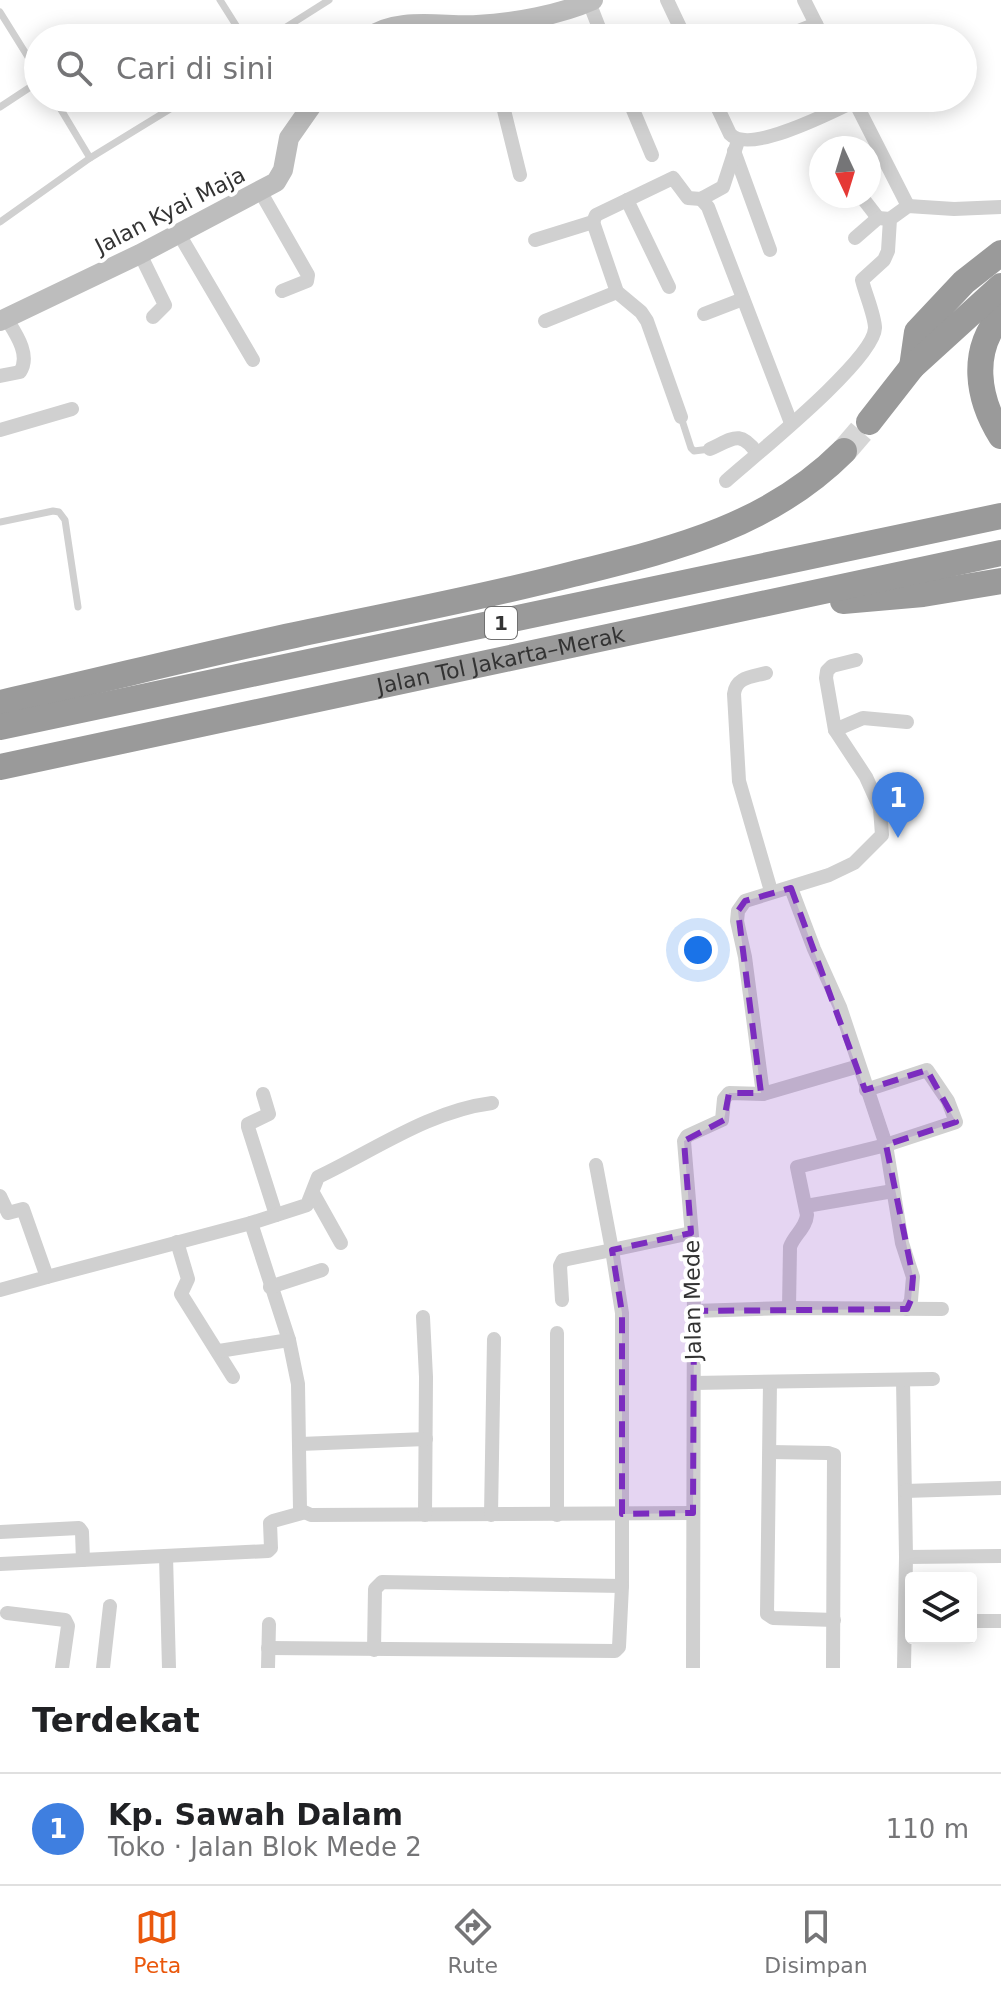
<!DOCTYPE html>
<html lang="id">
<head>
<meta charset="utf-8">
<style>
	:root { --surface:#fff; --page:#f2f2f2; --text:#202124; --muted:#757577; --line:#e0e0e0; --accent:#ea580c }
	body { margin:0; font-family:"DejaVu Sans",sans-serif; background:var(--page); color:var(--text) }
	.controls { position:absolute; right:24px; bottom:24px; display:grid; overflow:hidden; border-radius:8px; box-shadow:0 4px 20px #0003 }
	.controls button { width:72px; height:72px; display:grid; place-items:center; padding:0; border:0; border-bottom:2px solid var(--line); background:var(--surface); color:var(--text); font:40px sans-serif }
	.compass { position:absolute; left:809px; top:136px; width:72px; height:72px; border-radius:50%; background:var(--surface); box-shadow:0 4px 20px #0003; rotate:176deg }
	.you { position:absolute; left:698px; top:950px; width:28px; height:28px; margin:-20px; border:6px solid #fff; border-radius:50%; background:#1a73e8; box-shadow:0 0 0 12px #1a73e833 }
	.badge { display:grid; place-items:center; width:52px; height:52px; border-radius:50%; background:var(--accent); color:#fff; font-size:26px; font-weight:700 }
	.pin { position:absolute; translate:-50% -66px; filter:drop-shadow(0 2px 4px #0008) }
	.pin::after { content:''; position:absolute; top:42px; width:28px; height:24px; background:inherit; clip-path:polygon(0 0,100% 0,50% 100%) }
	.list { margin:0; padding:0; list-style:none }
	h2 { display:flex; justify-content:space-between; align-items:center; height:104px; margin:0; padding:0 32px; font-size:34px }
	h2 small { font-size:26px; font-weight:400; color:var(--muted) }
	.list li { display:grid; grid-template-columns:52px 1fr auto; gap:24px; align-items:center; box-sizing:border-box; height:112px; padding:0 32px; border-top:2px solid var(--line) }
	.list b { display:block; font-size:30px; white-space:nowrap }
	.list p { margin:0; font-size:26px; white-space:nowrap; color:var(--muted) }
	.list em { font-size:26px; font-style:normal; color:var(--muted) }
	.icon { flex:none; width:44px; height:44px; fill:none; stroke:currentColor; stroke-width:2; stroke-linecap:round; stroke-linejoin:round }
	.map { position:relative; flex:none; width:1001px; height:1668px; overflow:hidden }
	.search { position:absolute; background:var(--surface); box-shadow:0 4px 20px #0003; left:24px; right:24px; top:24px; height:88px; display:flex; align-items:center; gap:20px; box-sizing:border-box; padding:0 28px; border-radius:44px; color:var(--muted); font-size:30px }
	.sheet { height:216px; background:var(--surface) }
	nav { display:flex; justify-content:space-around; align-items:center; box-sizing:border-box; height:112px; border-top:2px solid var(--line); background:var(--surface); font-size:22px; color:var(--muted) }
	nav a { display:grid; justify-items:center; gap:4px }
	nav .on { color:var(--accent) }
	.map>svg:first-child { display:block }
	.lines { fill:none; stroke-linecap:round; stroke-linejoin:round }
	.motorway-tunnel { stroke:#d6d6d6; stroke-width:26; stroke-dasharray:26 13; stroke-linecap:butt }
	.service { stroke:#d0d0d0; stroke-width:7 }
	.minor { stroke:#d0d0d0; stroke-width:14 }
	.secondary { stroke:#bdbdbd; stroke-width:20 }
	.motorway { stroke:#9a9a9a; stroke-width:26 }
	.marked { fill:#7b2cbf; fill-opacity:0.2; stroke:#7b2cbf; stroke-width:6; stroke-dasharray:16 10; stroke-linejoin:round }
	.labels { text-anchor:middle; stroke-width:8; stroke-linejoin:round; paint-order:stroke }
	.shield { fill:#fff; stroke:#707070; stroke-width:2 }
	.shield-label { font-size:20px; font-weight:bold; fill:#333 }
	.street-label { font-size:22px; fill:#333; stroke:#fff }
</style>
</head>
<body>
<div class="map">
<svg width="1001" height="1668" viewBox="0 0 1001 1668">
	<rect width="100%" height="100%" fill="#fff"/>
	<g class="lines">
		<polyline class="motorway-tunnel" points="844,451 869,422"/>
		<g class="service">
			<polyline points="220,0 244,38"/>
			<polyline points="0,12 38,73"/>
			<polyline points="269,38 329,0"/>
			<polyline points="54,98 90,158"/>
			<polyline points="0,107 38,82"/>
			<polyline points="0,222 90,158 188,98"/>
			<polyline points="681,417 691,448 694,451 710,449"/>
			<polyline points="0,522 53,511 59,512 65,520 78,607"/>
		</g>
		<g class="minor">
			<polyline points="667,0 685,38"/>
			<polyline points="804,0 816,24"/>
			<polyline points="589,2 603,38"/>
			<polyline points="781,38 816,24 823,38"/>
			<polyline points="501,98 520,175"/>
			<polyline points="628,98 652,155"/>
			<path d="M713 98 730 134C749 155 832 112 855 101"/>
			<polyline points="853,98 908,206"/>
			<polyline points="734,151 770,250"/>
			<polyline points="260,191 308,275 307,281 282,291"/>
			<polyline points="861,196 878,218"/>
			<polyline points="701,199 708,207 791,423"/>
			<polyline points="627,200 669,287"/>
			<polyline points="593,222 617,292 641,312 647,321 681,417"/>
			<polyline points="179,234 253,360"/>
			<polyline points="855,238 878,218 890,219"/>
			<polyline points="535,240 593,222 596,215 673,178 688,198 701,199 723,187 738,141"/>
			<polyline points="140,254 165,305 153,317"/>
			<polyline points="704,314 743,299"/>
			<polyline points="545,321 617,292"/>
			<path d="M0 376 20 372C31 355 16 334 6 318"/>
			<polyline points="0,430 72,409"/>
			<path d="M710 449C734 438 740 430 757 453"/>
			<path d="M726 481C754 456 874 360 875 328 875 316 865 293 862 280L884 260 888 251 890 219 908 206 954 209 1001 207"/>
			<path d="M766 673C751 677 736 677 734 694L739 781 771 891"/>
			<polyline points="835,730 863,718 907,722"/>
			<polyline points="791,888 814,949 840,1007 886,1145 902,1243 913,1277 911,1300 907,1309"/>
			<polyline points="263,1094 269,1114 248,1124 248,1127 276,1215"/>
			<polyline points="763,1094 745,957 737,921 738,911 745,901 829,875 854,863 882,835 880,808 866,777 835,730 826,678 827,671 832,666 856,660"/>
			<polyline points="596,1165 612,1250 691,1233"/>
			<polyline points="313,1193 341,1243"/>
			<polyline points="0,1196 8,1213 23,1209 47,1277 0,1290"/>
			<polyline points="806,1206 893,1191"/>
			<polyline points="251,1223 289,1340 298,1384 300,1510 311,1515 693,1513"/>
			<polyline points="177,1242 188,1279 181,1294 233,1377"/>
			<path d="M47 1277 251 1223 307 1205 318 1177C375 1150 429 1111 492 1103"/>
			<polyline points="270,1287 322,1270"/>
			<path d="M789 1308 790 1247C794 1235 806 1228 807 1215L797 1167 886 1145 956 1122 948 1101 927 1070 866 1090"/>
			<polyline points="694,1311 789,1308 942,1309"/>
			<polyline points="423,1317 426,1377 425,1515"/>
			<polyline points="219,1351 289,1340"/>
			<polyline points="903,1380 906,1557 904,1668"/>
			<polyline points="770,1382 767,1614 773,1618 834,1620"/>
			<polyline points="694,1383 933,1379"/>
			<polyline points="300,1444 426,1439"/>
			<polyline points="770,1452 828,1453 834,1455 833,1668"/>
			<polyline points="905,1491 1001,1488"/>
			<polyline points="491,1515 494,1339"/>
			<polyline points="557,1515 557,1333"/>
			<polyline points="0,1532 79,1528 82,1532 83,1560"/>
			<polyline points="166,1556 169,1668"/>
			<polyline points="906,1557 1001,1556"/>
			<polyline points="0,1564 268,1551 271,1548 270,1523 273,1521 302,1513"/>
			<polyline points="7,1613 65,1620 68,1626 62,1668"/>
			<polyline points="971,1621 1001,1621"/>
			<polyline points="268,1648 615,1651 619,1647 622,1586 622,1313 612,1250 563,1260 560,1266 562,1300"/>
			<polyline points="374,1650 375,1589 382,1582 622,1586"/>
			<polyline points="103,1668 110,1606"/>
			<polyline points="268,1668 269,1624"/>
			<polyline points="693,1668 694,1260 684,1141 687,1136 722,1120 724,1099 729,1093 763,1094 859,1066"/>
		</g>
		<g class="secondary">
			<path d="M368 38C396 16 444 27 477 25 515 23 559 15 593 0"/>
			<polyline points="0,321 140,254 276,182 283,170 289,138 317,98"/>
		</g>
		<g class="motorway">
			<path d="M1001 315C970 351 977 398 1001 436"/>
			<polyline points="912,367 917,332 964,282 1001,253"/>
			<polyline points="869,422 912,367 1001,286"/>
			<polyline points="843,601 923,594 1001,581"/>
			<path d="M0 703C99 681 196 656 295 635 388 615 481 598 573 574 673 549 768 527 844 451"/>
			<polyline points="0,727 1001,516"/>
			<path id="s1" d="M0 767 1001 553"/>
		</g>
	</g>
	<path class="marked" d="M791 888 865 1090 927 1070 956 1122 886 1145 913 1277 911 1300 907 1309 694 1311 693 1513 622 1514V1313L612 1250 691 1233 684 1141 724 1120 729 1093H761L738 911 745 901Z"/>
	<g class="labels">
		<rect class="shield" x="485" y="607" width="32" height="32" rx="6"/>
		<g class="shield-label">
			<text x="501" y="630">1</text>
		</g>
		<g class="street-label">
			<text transform="translate(170 210) rotate(-27)" y="8">Jalan Kyai Maja</text>
			<text dy="8" stroke="none"><textPath href="#s1" startOffset="512">Jalan Tol Jakarta–Merak</textPath></text>
			<text transform="translate(692 1300) rotate(-91)" y="8">Jalan Mede</text>
		</g>
	</g>
</svg>
<div class="controls">
<button><svg class="icon" aria-label="layers" viewBox="0 0 24 24"><path d="M12 4l9 5-9 5-9-5zM3 14l9 5 9-5"/></svg></button>
</div>
<svg class="compass" viewBox="-18 -18 36 36"><path d="M0-13l5 13h-10z" fill="#e53935"/><path d="M0 13l5-13h-10z" fill="#757577"/></svg>
<div class="you"></div>
<div class="pin badge" style="left:898px;top:838px;background:#3f7fe0">1</div>
<div class="search"><svg class="icon" aria-label="search" viewBox="0 0 24 24"><circle cx="10" cy="10" r="6"/><path d="M15 15l6 6"/></svg>Cari di sini</div>
</div>
<section class="sheet">
<h2>Terdekat<small></small></h2>
<ul class="list">
<li><span class="badge" style="background:#3f7fe0">1</span><div><b>Kp. Sawah Dalam</b><p>Toko · Jalan Blok Mede 2</p></div><em>110 m</em></li>
</ul>
</section>
<nav>
<a class="on"><svg class="icon" aria-label="map" viewBox="0 0 24 24"><path d="M3 6l6-2 6 2 6-2v14l-6 2-6-2-6 2zM9 4v14M15 6v14"/></svg>Peta</a>
<a><svg class="icon" aria-label="directions" viewBox="0 0 24 24"><path d="M12 3l9 9-9 9-9-9zM9 14v-3h6M13 9l2 2-2 2"/></svg>Rute</a>
<a><svg class="icon" aria-label="saved" viewBox="0 0 24 24"><path d="M7 4h10v16l-5-4-5 4z"/></svg>Disimpan</a>
</nav>
</body>
</html>
